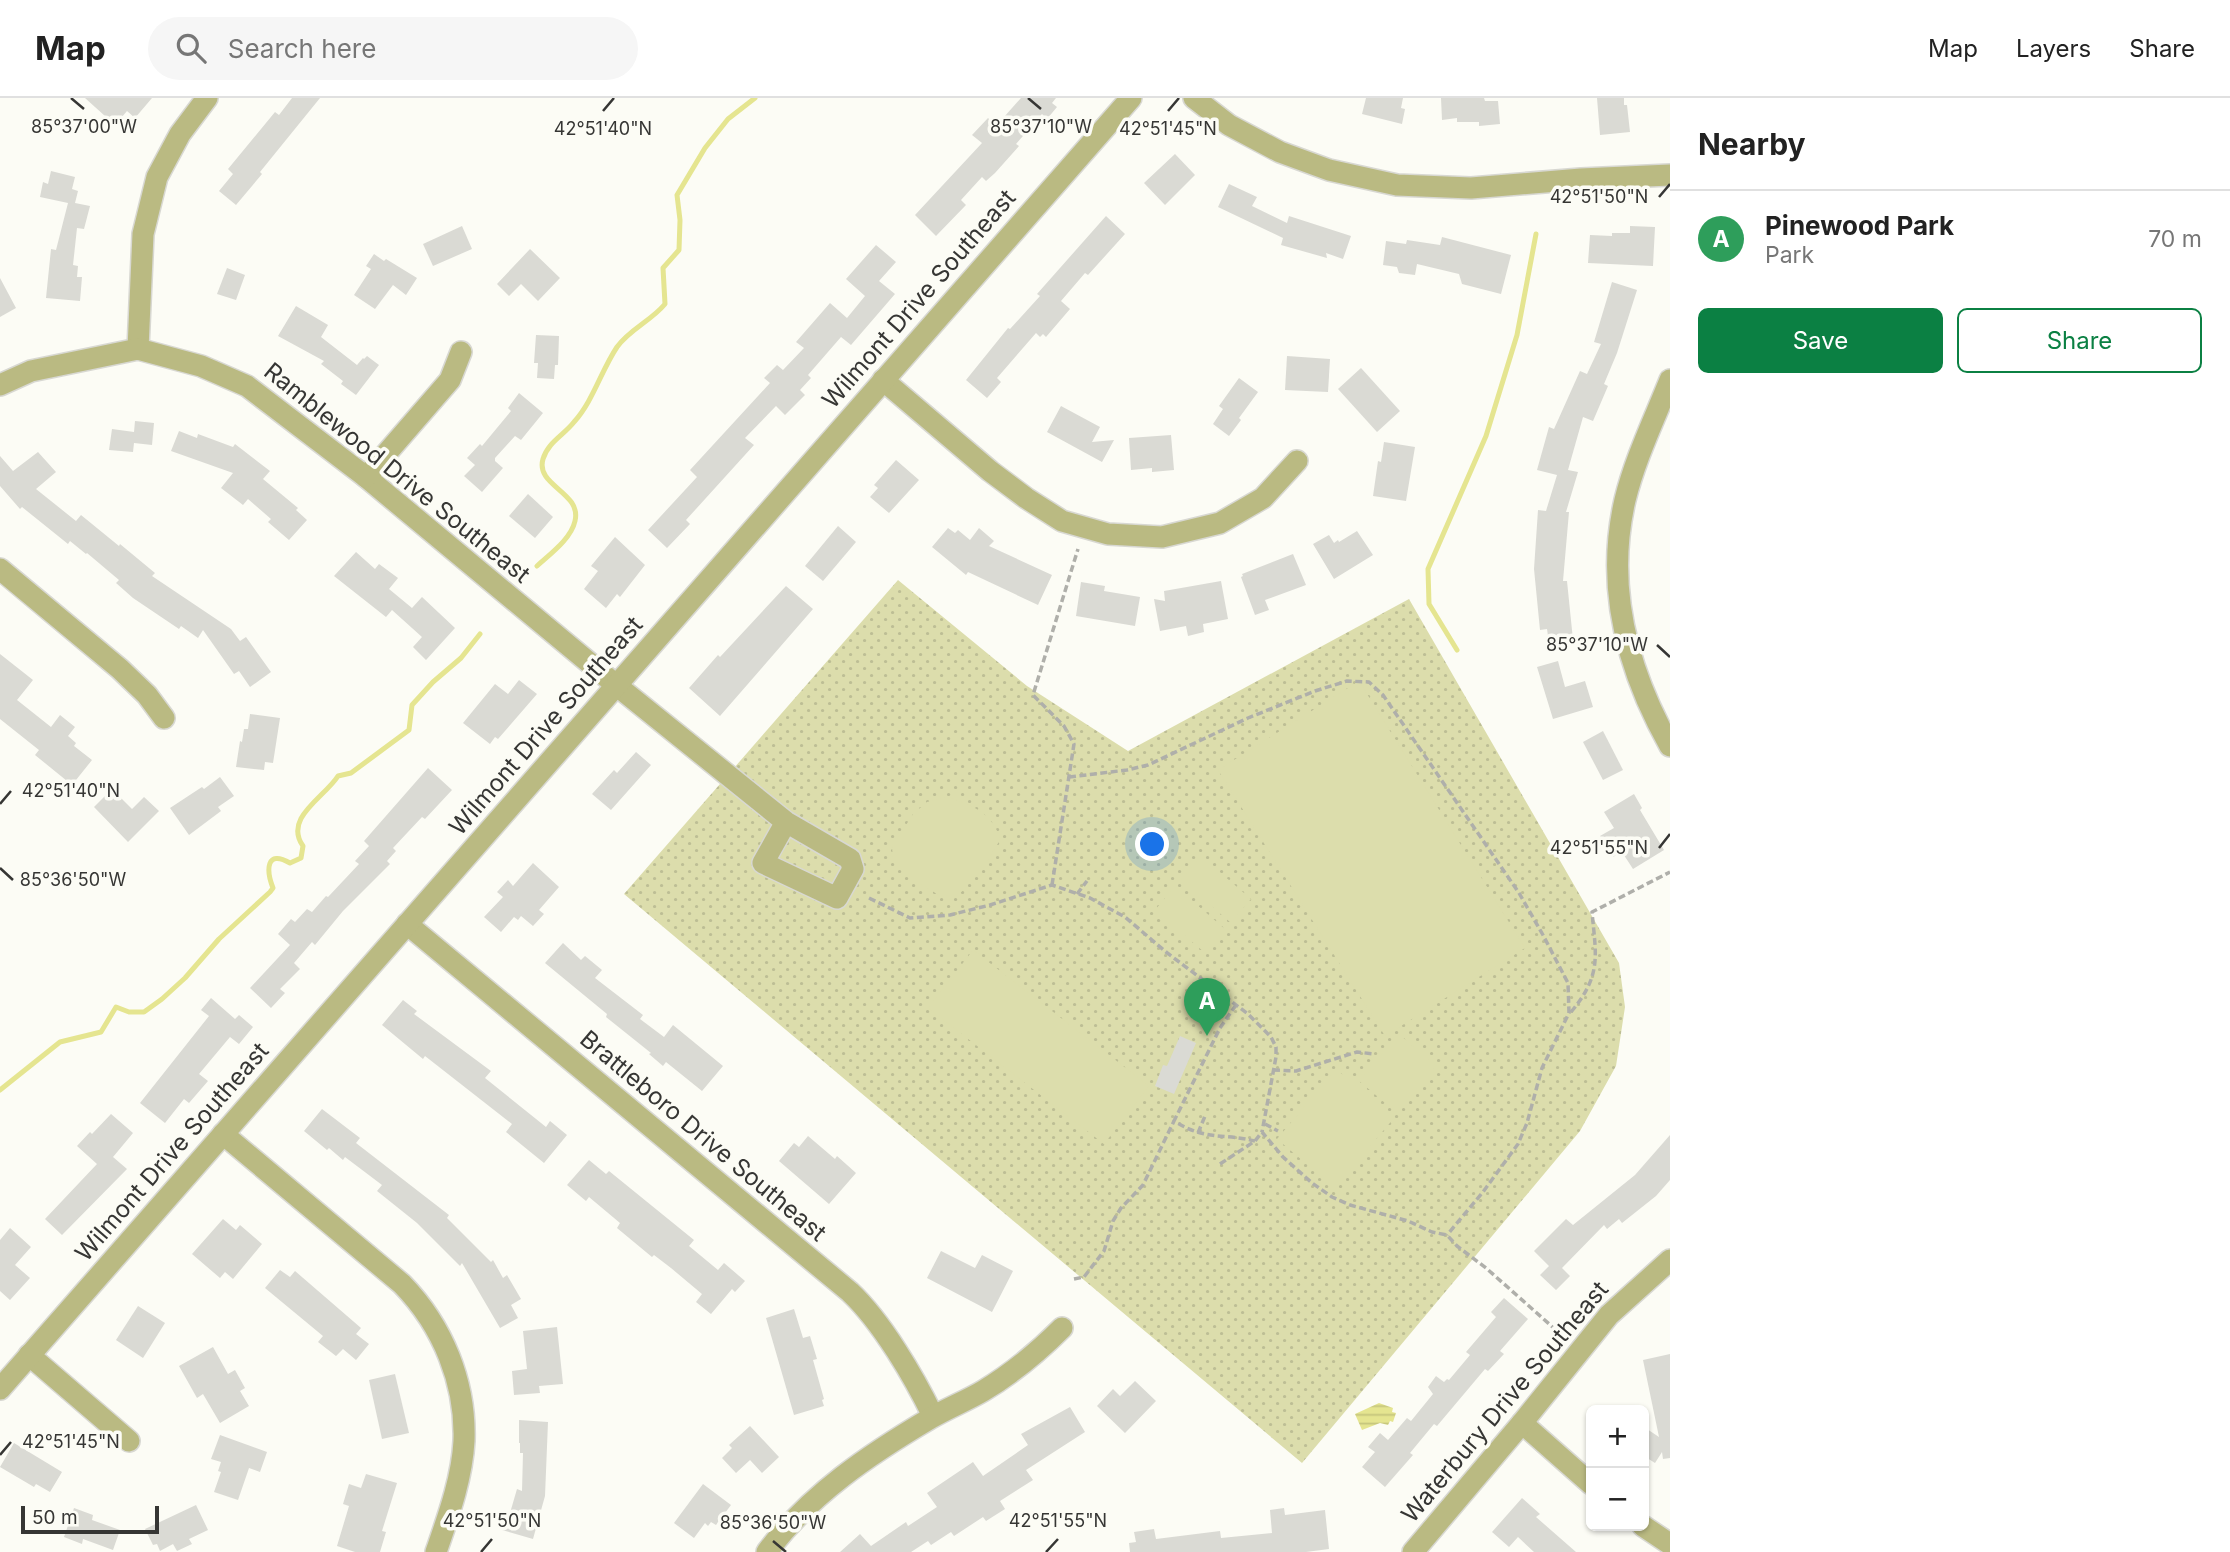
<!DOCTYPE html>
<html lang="en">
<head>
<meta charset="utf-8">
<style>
	:root { --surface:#fff; --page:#f6f6f6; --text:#222; --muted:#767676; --line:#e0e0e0; --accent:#0b8043 }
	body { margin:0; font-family:Inter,sans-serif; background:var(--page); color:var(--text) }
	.controls { position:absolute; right:21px; bottom:21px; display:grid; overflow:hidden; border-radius:10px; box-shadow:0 2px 5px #0004 }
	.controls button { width:63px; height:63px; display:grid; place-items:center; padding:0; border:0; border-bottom:2px solid var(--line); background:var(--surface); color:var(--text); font:35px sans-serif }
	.scale { position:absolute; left:21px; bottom:18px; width:138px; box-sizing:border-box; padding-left:7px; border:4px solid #363634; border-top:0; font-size:19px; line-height:24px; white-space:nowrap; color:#363634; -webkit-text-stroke:5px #fcfcf5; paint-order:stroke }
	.you { position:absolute; left:1153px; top:747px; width:24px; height:24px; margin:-18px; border:5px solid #fff; border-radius:50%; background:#1a73e8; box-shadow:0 0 0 10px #1a73e833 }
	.badge { display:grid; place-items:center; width:46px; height:46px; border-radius:50%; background:var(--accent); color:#fff; font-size:23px; font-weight:700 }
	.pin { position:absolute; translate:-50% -58px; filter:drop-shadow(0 2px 4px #0008) }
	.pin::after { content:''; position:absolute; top:37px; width:24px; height:21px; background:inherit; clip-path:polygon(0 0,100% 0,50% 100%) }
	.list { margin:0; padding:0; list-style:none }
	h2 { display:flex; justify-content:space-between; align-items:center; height:91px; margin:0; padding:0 28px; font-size:30px }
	h2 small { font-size:23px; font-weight:400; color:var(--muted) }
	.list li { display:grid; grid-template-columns:46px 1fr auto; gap:21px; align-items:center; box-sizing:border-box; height:98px; padding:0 28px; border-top:2px solid var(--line) }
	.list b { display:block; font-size:26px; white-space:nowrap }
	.list p { margin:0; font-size:23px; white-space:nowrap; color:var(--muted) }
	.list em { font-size:23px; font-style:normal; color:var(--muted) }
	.actions { display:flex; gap:14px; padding:21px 28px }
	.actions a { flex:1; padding:16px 0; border:2px solid var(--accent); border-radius:10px; text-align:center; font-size:24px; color:var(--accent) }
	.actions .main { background:var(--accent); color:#fff }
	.icon { flex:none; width:38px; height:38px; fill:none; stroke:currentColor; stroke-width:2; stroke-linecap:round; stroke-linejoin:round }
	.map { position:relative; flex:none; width:1670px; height:1454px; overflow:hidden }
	header { display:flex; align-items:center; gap:42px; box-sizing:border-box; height:98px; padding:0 35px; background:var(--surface); border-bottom:2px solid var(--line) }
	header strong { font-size:33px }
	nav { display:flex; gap:38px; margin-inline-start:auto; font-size:24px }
	.search { width:490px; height:63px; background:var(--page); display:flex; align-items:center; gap:18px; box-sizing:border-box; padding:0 24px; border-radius:38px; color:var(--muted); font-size:26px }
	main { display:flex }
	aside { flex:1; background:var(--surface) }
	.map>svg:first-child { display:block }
	.grass { fill:url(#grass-dots) }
	.pitch { fill:#dcddac }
	.water { fill:url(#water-rules) }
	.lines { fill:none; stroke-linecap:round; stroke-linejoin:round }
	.stream { stroke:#e5e590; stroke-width:5 }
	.building { fill:#dadad4 }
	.minor-casing { stroke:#d8d8d2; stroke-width:24 }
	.path { stroke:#afafaa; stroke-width:3.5; stroke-dasharray:7 3.5; stroke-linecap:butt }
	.minor { stroke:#baba82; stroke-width:21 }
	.ticks { fill:none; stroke:#363634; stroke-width:2.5 }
	.labels { text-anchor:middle; stroke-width:7; stroke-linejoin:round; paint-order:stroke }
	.street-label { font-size:24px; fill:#363634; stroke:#fcfcf5 }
	.ticks-label { font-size:18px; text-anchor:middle; fill:#363634; stroke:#fcfcf5; stroke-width:7; stroke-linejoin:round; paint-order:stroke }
</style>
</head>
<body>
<header>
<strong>Map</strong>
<div class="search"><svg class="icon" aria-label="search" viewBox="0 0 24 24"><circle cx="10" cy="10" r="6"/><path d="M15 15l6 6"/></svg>Search here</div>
<nav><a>Map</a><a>Layers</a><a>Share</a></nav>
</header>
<main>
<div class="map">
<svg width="1670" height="1454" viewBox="0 0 1670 1454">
	<defs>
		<pattern id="grass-dots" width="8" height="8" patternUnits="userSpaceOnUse" patternTransform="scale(1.75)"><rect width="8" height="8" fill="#dcddac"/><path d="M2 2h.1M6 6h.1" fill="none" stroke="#bdbe95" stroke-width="1.8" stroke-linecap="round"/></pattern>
		<pattern id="water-rules" width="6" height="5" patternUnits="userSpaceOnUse" patternTransform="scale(1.75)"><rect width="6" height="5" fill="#e5e590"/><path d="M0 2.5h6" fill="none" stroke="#c5c57d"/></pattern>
	</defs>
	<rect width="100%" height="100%" fill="#fcfcf5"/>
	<polygon class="grass" points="898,482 1027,588 1128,653 1409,501 1619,865 1625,909 1616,968 1580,1033 1302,1365 624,796"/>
	<g class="pitch">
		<polygon points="1359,583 1525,850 1385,938 1218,672"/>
		<path d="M947 699C970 706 994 715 1000 742L988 762 957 799 946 802 917 783 893 761 892 749 913 716 927 704Z"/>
		<polygon points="1201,758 1251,801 1231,825 1181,782"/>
		<polygon points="1175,788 1225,831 1205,855 1155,812"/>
		<polygon points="973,852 1149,988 1104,1046 928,910"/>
		<polygon points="1399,936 1436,968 1396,1014 1359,983"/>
		<polygon points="1336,971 1394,1020 1335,1090 1277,1041"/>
	</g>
	<polygon class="water" points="1379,1305 1393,1310 1392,1314 1396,1315 1393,1324 1390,1323 1388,1327 1380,1325 1362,1332 1355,1316"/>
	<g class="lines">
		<g class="stream">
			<path d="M537 468C550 456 571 441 575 423 582 394 535 388 543 361 548 344 564 337 574 324 593 303 601 273 617 249 630 231 651 223 665 206L663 170 679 152 680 122 677 97 705 50 728 21 755 0"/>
			<polyline points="1457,552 1429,506 1428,471 1486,338 1517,237 1536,136"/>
			<path d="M0 992 60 944 101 934 116 909 129 914H144L162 901 185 880 219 841 270 794 273 790C266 772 266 751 290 765L301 760 303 748C283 720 325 699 338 678L351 675 409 632 412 607 433 584 461 560 480 536"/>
		</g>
	</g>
	<g class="building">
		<polygon points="85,0 152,0 135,20 127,13 115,27"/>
		<polygon points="292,0 320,0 260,74 262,76 236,107 219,93 233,76 228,71 275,14 279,17"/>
		<polygon points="1021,0 1056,0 1052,5 1057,9 1047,21 1042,16 1016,46 1019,48 995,75 986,83 982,79 961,102 966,107 936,138 915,117 982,45 972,37 988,20 996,28"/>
		<polygon points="1366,0 1403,0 1401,10 1405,11 1402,26 1362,16"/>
		<polygon points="1441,0 1484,0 1485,3 1498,3 1500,26 1479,28 1479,24 1457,24 1457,20 1442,22"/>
		<polygon points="1597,0 1624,0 1624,7 1627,7 1630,34 1600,37"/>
		<polygon points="1175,56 1195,77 1165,107 1144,85"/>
		<polygon points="51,73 75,79 72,91 78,93 75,105 90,108 84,131 77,130 73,167 78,168 77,179 82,179 80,203 46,200 51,151 56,152 68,105 40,99 43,84 48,86"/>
		<polygon points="1229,86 1257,99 1252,108 1287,125 1289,118 1351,138 1343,161 1326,155 1327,160 1281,147 1283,140 1218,109"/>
		<polygon points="1106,118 1125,136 1088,177 1085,175 1061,203 1070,211 1046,239 1043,236 1040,239 1036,235 997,280 1001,284 987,300 966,282 1008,230 1010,231 1040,198 1037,196"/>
		<polygon points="462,128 472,151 433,168 423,146"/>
		<polygon points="1630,128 1655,129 1653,168 1588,165 1590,137 1612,138 1612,135 1630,135"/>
		<polygon points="1442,139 1511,157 1501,196 1462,186 1459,176 1417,166 1415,177 1399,175 1397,169 1383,167 1386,143 1406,146 1407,142 1440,147"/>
		<polygon points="876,147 896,164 879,183 895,196 851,247 841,239 808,277 811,280 800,292 805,297 785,317 776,308 745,340 754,347 686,422 690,426 667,450 648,432 697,379 690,372 770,285 764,280 777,267 783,272 804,250 796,244 830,205 847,220 865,198 846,181"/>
		<polygon points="530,151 560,180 538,203 521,186 509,198 497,186"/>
		<polygon points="374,156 384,163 386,161 417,180 406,197 393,187 375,211 354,197 371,171 366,168"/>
		<polygon points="227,170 245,177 236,202 217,196"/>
		<polygon points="0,180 16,210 0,219"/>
		<polygon points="1612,184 1637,192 1617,255 1604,286 1608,288 1593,323 1583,319 1568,372 1578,374 1566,414 1569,414 1563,483 1567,483 1573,542 1549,545 1547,531 1540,532 1534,471 1538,412 1546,413 1557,377 1537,372 1549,329 1554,331 1580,273 1587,276 1601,246 1594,244"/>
		<polygon points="296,208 328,227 321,239 357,267 363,260 364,261 367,258 379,267 356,297 341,286 343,283 321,266 324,263 278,238"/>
		<polygon points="536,237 559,238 558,267 555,267 554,281 537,280 538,265 534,265"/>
		<polygon points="1287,258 1330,261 1328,294 1285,292"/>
		<polygon points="1361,270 1400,313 1377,334 1338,291"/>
		<polygon points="1239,280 1258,294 1239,320 1241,322 1229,338 1213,326 1223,311 1219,308"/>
		<polygon points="519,295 543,315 521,342 515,338 495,360 495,363 503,370 482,394 464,378 475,367 467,360 480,346 482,348 511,313 508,310"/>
		<polygon points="1061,308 1100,329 1092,344 1114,342 1102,364 1047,334"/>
		<polygon points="135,323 154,325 152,347 134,345 133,354 109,352 112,331 134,334"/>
		<polygon points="179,333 197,340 198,336 233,349 235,346 270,373 263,381 298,410 296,412 307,422 289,442 268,424 271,421 248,401 243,407 221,390 233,375 171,353"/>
		<polygon points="1171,337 1174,372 1152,374 1152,370 1131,372 1129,340"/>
		<polygon points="1384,344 1415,349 1406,403 1373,398 1378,363 1381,364"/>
		<polygon points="38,354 56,374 36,391 76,423 81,417 119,448 120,446 155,475 152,478 231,531 240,543 246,539 271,574 250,589 239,573 234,576 203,532 198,540 181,528 179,531 133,500 116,485 119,482 87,455 86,456 70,443 68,446 22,409 20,411 0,388 0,358 13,373"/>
		<polygon points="896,362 919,382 889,415 870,399 878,390 874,387"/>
		<polygon points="528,396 553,419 535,440 509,418"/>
		<polygon points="838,428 856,444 823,483 805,468"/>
		<polygon points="948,430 955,435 958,432 970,442 979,430 994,443 989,448 1052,477 1038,507 968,474 966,477 932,449"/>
		<polygon points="1357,433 1373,457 1334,481 1313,446 1329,437 1334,445 1338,442 1339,444"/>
		<polygon points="615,439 645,467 620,499 617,496 606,510 584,491 598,473 591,468"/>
		<polygon points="356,454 375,471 379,466 398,480 389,491 412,510 422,499 455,530 426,562 413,549 422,539 392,512 386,519 334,478"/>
		<polygon points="1293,456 1306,487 1265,502 1269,512 1255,517 1241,479 1243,478 1242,476"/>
		<polygon points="1221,483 1228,521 1203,526 1204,534 1188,538 1186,528 1160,533 1154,501 1165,503 1164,493"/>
		<polygon points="1081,484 1105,488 1104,493 1140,499 1135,528 1076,518"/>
		<polygon points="786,488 813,511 720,618 689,590 718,557 720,559"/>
		<polygon points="0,556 33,582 17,602 51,629 60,617 75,629 68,638 76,645 74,648 92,662 72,687 35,657 39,652 0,621"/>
		<polygon points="1558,563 1565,589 1585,583 1593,609 1553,621 1537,569"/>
		<polygon points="519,582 537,596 498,641 495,639 490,646 463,625 495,586 508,596"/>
		<polygon points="250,616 280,620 273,665 265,664 264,672 236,669 240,643 242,644 244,631 248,631"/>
		<polygon points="1603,633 1623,672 1603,682 1583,644"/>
		<polygon points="636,654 651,667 611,712 592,696 614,672 617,675"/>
		<polygon points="428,670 452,692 425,721 422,719 393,750 396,753 387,763 390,766 343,813 315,847 312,844 294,865 300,871 280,891 285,895 271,910 250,890 290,847 278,836 291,821 295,824 307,811 312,814 326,798 328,799 359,766 355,763 369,748 364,743"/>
		<polygon points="220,679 234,698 218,709 221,713 189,737 170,710 202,689 204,691"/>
		<polygon points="112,691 132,711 144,699 159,713 128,744 94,709"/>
		<polygon points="1634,696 1642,710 1640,712 1664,752 1633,771 1622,754 1613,759 1600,738 1614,730 1604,714"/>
		<polygon points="533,765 559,789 539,812 544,816 533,828 521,818 518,822 514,819 501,834 484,819 503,799 497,794 508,782 513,788"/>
		<polygon points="563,845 581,862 585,858 602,872 595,880 643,917 640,921 664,939 673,927 723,968 702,993 666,964 663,968 649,956 651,955 606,919 607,916 545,865"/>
		<polygon points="211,900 235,921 239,917 253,929 239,946 230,939 199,976 208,983 189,1005 184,1001 165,1025 140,1005 209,918 201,912"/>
		<polygon points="403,902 417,913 414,916 491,973 485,980 546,1029 550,1023 567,1037 544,1065 506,1034 512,1026 425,958 423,961 382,927"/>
		<polygon points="1180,938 1196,945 1174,996 1155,988 1163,967 1167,968"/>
		<polygon points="322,1011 360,1040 356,1045 449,1117 447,1120 491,1164 493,1162 503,1180 507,1177 521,1201 511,1207 518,1220 500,1230 462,1165 460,1168 417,1125 377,1093 382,1087 345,1059 343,1062 329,1050 327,1052 304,1033"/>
		<polygon points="111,1016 133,1035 113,1059 127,1071 62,1137 45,1121 97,1066 77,1048 90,1034 92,1036"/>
		<polygon points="1670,1037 1670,1082 1656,1098 1622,1125 1619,1121 1607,1131 1604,1127 1562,1170 1570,1178 1556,1192 1540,1177 1549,1168 1534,1153 1566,1121 1573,1127 1635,1077"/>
		<polygon points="808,1038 835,1061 837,1058 856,1075 829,1106 779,1063 794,1045 799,1049"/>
		<polygon points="589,1062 606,1076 609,1073 694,1142 689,1148 718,1172 724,1165 745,1183 735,1194 732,1191 711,1216 696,1204 702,1196 671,1170 654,1157 652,1159 617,1130 620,1125 589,1099 586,1103 567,1087"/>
		<polygon points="223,1121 236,1132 240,1127 262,1146 233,1181 225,1174 220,1180 192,1156"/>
		<polygon points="10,1130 31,1149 15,1167 30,1180 10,1202 0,1193 0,1142"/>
		<polygon points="941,1153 975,1170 982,1157 1013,1173 992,1214 927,1180"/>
		<polygon points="280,1172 290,1179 295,1173 361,1230 356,1236 369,1246 356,1262 343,1251 336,1258 318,1244 323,1238 265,1190"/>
		<polygon points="1504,1200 1528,1221 1500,1253 1504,1256 1488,1273 1485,1271 1437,1328 1434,1326 1410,1355 1413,1357 1385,1389 1362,1369 1375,1354 1368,1349 1380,1335 1388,1342 1407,1320 1411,1323 1433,1296 1428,1289 1436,1278 1444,1284 1447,1281 1449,1282 1470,1257 1466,1254 1496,1219 1491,1214"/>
		<polygon points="138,1208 165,1225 143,1260 116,1242"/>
		<polygon points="794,1211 803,1240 810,1238 817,1261 813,1262 824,1301 822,1302 824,1308 794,1317 766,1220"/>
		<polygon points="557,1229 563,1286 539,1288 540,1295 514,1297 512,1273 527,1271 523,1233"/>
		<polygon points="213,1249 228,1276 235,1272 245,1290 240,1293 249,1308 220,1325 203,1296 197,1300 179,1268"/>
		<polygon points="1670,1256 1670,1360 1663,1361 1662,1354 1655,1365 1644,1358 1644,1329 1659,1339 1643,1262"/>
		<polygon points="395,1276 409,1335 382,1341 369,1282"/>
		<polygon points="1135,1283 1156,1303 1125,1335 1097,1308 1113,1291 1120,1298"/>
		<polygon points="1070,1309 1085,1334 1026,1372 1033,1382 1000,1403 1005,1411 986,1423 983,1419 954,1438 951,1434 931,1447 928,1443 911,1454 840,1454 860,1436 871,1448 906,1424 908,1428 937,1409 927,1395 973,1364 983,1378 1028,1347 1021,1336"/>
		<polygon points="519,1322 548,1324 545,1398 533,1441 502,1432 507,1414 510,1415 517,1391 522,1393 523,1355 520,1355 520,1345 519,1345"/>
		<polygon points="750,1328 779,1359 762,1375 750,1362 736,1375 722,1360 732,1350 729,1347"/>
		<polygon points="220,1337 267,1354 260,1374 249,1370 238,1402 214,1394 221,1374 218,1373 221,1364 211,1361"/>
		<polygon points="14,1345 62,1374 50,1394 36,1386 34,1389 0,1369"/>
		<polygon points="366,1376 397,1385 382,1433 386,1434 380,1454 355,1454 337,1448 349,1408 343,1406 349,1386 361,1390"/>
		<polygon points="703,1386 731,1407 716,1427 711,1424 708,1428 705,1425 694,1440 674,1425"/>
		<polygon points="1522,1400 1540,1416 1536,1419 1576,1454 1534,1454 1518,1439 1509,1449 1492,1434"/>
		<polygon points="196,1407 208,1432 189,1441 192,1446 177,1453 173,1446 160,1453 157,1446 153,1447 145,1431"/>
		<polygon points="74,1410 93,1417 92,1422 120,1432 113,1452 83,1441 82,1446 64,1439"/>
		<polygon points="1284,1410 1285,1417 1325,1412 1329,1451 1306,1454 1130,1454 1129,1445 1136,1444 1134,1434 1154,1431 1156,1441 1220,1433 1221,1440 1272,1435 1270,1412"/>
	</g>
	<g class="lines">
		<g class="minor-casing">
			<g id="minor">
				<polyline points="1194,0 1229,27 1280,54 1329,72 1397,87 1471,90 1581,81 1670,77"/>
				<polyline points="138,251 143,136 157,79 180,36 207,0"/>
				<polyline points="883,282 990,373 1026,400 1062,423 1108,436 1162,439 1220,425 1263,400 1297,363"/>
				<path d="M1670 282C1654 322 1635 361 1625 402 1605 489 1627 572 1670 648"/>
				<polyline points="0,287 31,273 138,251 201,268 247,288 366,379 616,587 786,724 850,761 853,771 837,800 763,765 786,724"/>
				<polyline points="366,379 450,282 461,254"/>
				<polyline points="0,471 120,571 147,597 164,620"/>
				<path d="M407 826 850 1194C882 1224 914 1279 933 1318"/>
				<path d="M223 1036 402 1186C443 1228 466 1285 464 1343 462 1381 448 1419 436 1454"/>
				<polyline points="29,1257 129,1343"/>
				<polyline points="0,1291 1131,0"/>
				<polyline points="1522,1325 1591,1386"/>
				<polyline points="1643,1428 1670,1446"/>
				<path d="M767 1454C810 1396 870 1356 931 1320 948 1310 966 1303 983 1293 1013 1275 1038 1254 1062 1230"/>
				<polyline points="1413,1454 1522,1325 1609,1217 1670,1162"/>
			</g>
		</g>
		<g class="path">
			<polyline points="1069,679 1127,672 1148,667 1248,620 1315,593 1347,583 1369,584 1383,597 1519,795 1543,837 1568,885 1569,915 1542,970 1527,1025 1518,1046 1483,1094 1447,1137"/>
			<polyline points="1052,787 1074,646 1064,628 1033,597 1078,451"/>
			<polyline points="1077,796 1087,783"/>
			<polyline points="869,800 910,820 950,817 990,807 1052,787 1090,800 1125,819 1166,854 1248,916 1271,939 1276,949 1276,959 1262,1034"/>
			<path d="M1236 907 1220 930 1174 1023C1206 1043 1222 1035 1255 1043"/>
			<path d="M1571 914C1602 877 1596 858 1592 814L1670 774"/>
			<polyline points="1273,972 1296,973 1357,954 1374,956"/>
			<polyline points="1265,1026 1278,1033"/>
			<polyline points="1198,1035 1205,1018"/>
			<polyline points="1220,1066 1255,1043 1262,1034 1283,1059 1312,1085 1332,1099 1350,1107 1408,1123 1432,1134 1447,1137 1457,1148 1486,1170 1565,1240"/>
			<polyline points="1074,1181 1084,1179 1104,1153 1113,1123 1121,1110 1143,1087 1174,1023"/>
		</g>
		<use href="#minor" class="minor"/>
	</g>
	<path class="ticks" d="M71 0 84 11M1028 0 1041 11M603 13 614 0M1168 13 1179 0M1659 99 1670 86M1657 547 1670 559M0 706 11 693M1659 750 1670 736M0 770 13 782M0 1357 11 1344M773 1443 786 1454M481 1454 492 1441M1046 1454 1058 1441"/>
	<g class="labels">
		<g class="street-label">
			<text transform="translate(919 201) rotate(-49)" y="8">Wilmont Drive Southeast</text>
			<text transform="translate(397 375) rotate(39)" y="8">Ramblewood Drive Southeast</text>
			<text transform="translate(546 628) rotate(-49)" y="8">Wilmont Drive Southeast</text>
			<text transform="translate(703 1038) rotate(40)" y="8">Brattleboro Drive Southeast</text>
			<text transform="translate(172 1054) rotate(-49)" y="8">Wilmont Drive Southeast</text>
			<text transform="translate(1505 1304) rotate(-50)" y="8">Waterbury Drive Southeast</text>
		</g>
	</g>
	<g class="ticks-label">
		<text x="84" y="35">85°37'00"W</text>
		<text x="1041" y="35">85°37'10"W</text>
		<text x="603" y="37">42°51'40"N</text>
		<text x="1168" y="37">42°51'45"N</text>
		<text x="1599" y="105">42°51'50"N</text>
		<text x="1597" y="553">85°37'10"W</text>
		<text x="71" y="699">42°51'40"N</text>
		<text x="1599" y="756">42°51'55"N</text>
		<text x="73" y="788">85°36'50"W</text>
		<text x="71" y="1350">42°51'45"N</text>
		<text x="492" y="1429">42°51'50"N</text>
		<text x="1058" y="1429">42°51'55"N</text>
		<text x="773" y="1431">85°36'50"W</text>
	</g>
</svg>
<div class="controls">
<button>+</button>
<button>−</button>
</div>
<div class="scale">50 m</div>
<div class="you"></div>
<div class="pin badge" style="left:1207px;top:938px;background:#2e9e5b">A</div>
</div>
<aside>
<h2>Nearby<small></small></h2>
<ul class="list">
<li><span class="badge" style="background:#2e9e5b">A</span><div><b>Pinewood Park</b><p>Park</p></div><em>70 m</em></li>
</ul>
<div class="actions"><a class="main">Save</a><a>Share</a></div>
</aside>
</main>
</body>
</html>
